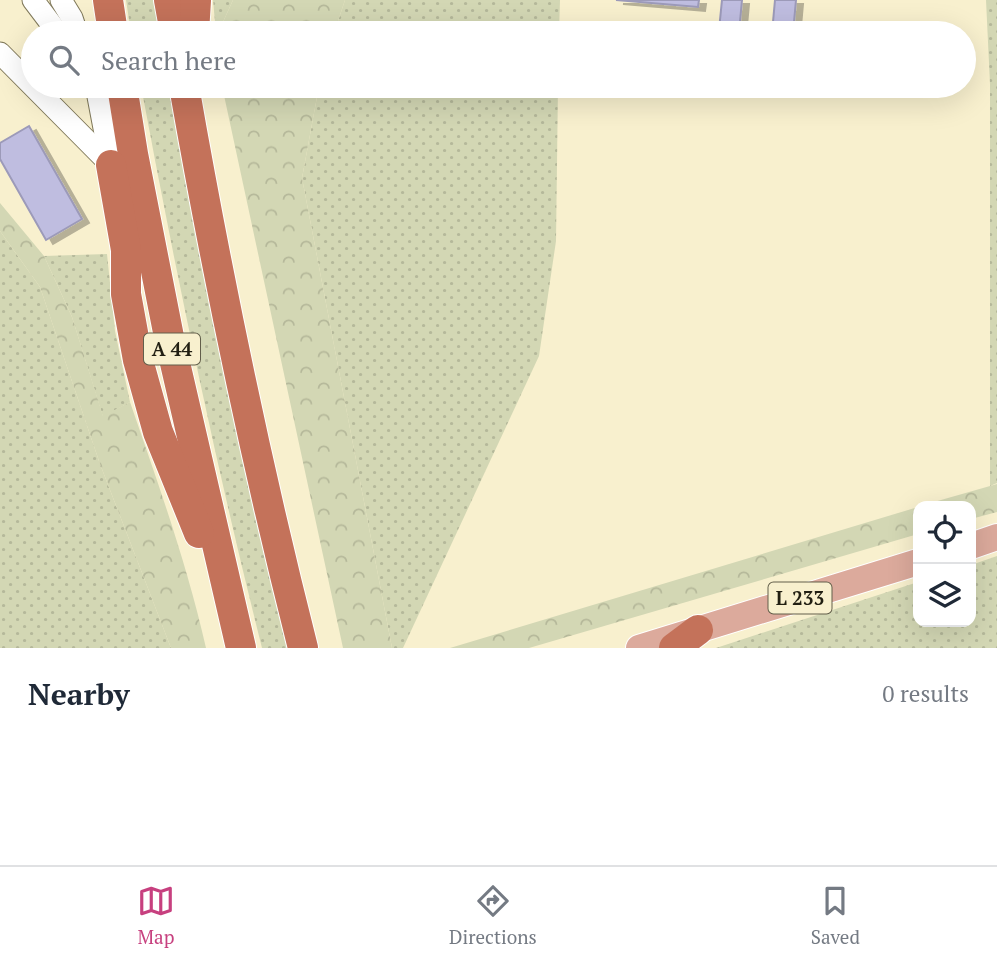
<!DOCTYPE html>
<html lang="en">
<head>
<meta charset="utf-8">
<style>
	:root { --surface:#fff; --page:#f2f2f3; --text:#1f2937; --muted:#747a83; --line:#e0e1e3; --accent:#c7407f }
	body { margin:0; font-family:"PT Serif",serif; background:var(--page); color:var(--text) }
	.controls { position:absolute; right:21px; bottom:21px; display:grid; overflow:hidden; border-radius:14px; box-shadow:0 7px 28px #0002 }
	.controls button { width:63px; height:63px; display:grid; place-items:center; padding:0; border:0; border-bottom:2px solid var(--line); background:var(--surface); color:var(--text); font:35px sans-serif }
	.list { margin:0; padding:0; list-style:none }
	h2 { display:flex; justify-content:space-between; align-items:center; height:91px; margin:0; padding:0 28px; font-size:30px }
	h2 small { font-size:23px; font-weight:400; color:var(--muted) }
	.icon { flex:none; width:38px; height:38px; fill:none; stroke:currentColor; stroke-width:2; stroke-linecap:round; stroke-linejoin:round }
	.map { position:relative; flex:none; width:997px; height:648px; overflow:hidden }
	.search { position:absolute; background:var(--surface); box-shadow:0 7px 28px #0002; left:21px; right:21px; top:21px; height:77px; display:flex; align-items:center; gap:18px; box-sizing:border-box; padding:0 24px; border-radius:38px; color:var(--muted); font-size:26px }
	.sheet { height:217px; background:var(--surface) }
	nav { display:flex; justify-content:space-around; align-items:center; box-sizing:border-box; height:98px; border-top:2px solid var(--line); background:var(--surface); font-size:19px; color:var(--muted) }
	nav a { display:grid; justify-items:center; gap:4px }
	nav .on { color:var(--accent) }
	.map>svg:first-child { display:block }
	.grass { fill:url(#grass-dots) }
	.forest { fill:url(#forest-crowns) }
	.building { fill:#bfbde0; stroke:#9c9ab9; stroke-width:2; filter:url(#shadow) }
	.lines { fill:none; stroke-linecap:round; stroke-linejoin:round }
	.minor-casing { stroke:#80795a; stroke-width:23 }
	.major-casing { stroke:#fff; stroke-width:28 }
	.highway-casing { stroke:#fff; stroke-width:32 }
	.minor { stroke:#fff; stroke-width:21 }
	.major { stroke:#dcaa9c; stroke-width:26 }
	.highway { stroke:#c4725a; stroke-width:30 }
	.labels { text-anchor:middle; stroke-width:5; stroke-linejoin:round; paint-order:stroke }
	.shield { fill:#f8f0ce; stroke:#625e4a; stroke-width:2 }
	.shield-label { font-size:19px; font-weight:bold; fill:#211f12 }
</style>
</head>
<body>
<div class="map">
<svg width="997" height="648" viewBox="0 0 997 648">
	<defs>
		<pattern id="grass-dots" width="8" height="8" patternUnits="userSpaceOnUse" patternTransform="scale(1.75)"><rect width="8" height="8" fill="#d3d7b4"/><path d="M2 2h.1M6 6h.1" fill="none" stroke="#b5b89a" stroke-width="1.8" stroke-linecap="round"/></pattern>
		<pattern id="forest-crowns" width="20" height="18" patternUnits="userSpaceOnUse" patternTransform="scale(1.75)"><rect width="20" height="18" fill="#d3d7b4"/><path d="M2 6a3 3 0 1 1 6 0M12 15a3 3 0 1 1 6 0" fill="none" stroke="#b5b89a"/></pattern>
		<filter id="shadow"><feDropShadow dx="7" dy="4" stdDeviation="0" flood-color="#0004"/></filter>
	</defs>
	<rect width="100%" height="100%" fill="#f8f0ce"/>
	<g class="grass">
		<polygon points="126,0 158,0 164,33 131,33"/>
		<polygon points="213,0 233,0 218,33 216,33"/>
		<polygon points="345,0 560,0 559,33 334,33"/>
		<polygon points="986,0 997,0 997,483 990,486 990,84"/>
		<path d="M141 86H173L292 648H262C215 462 176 274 141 86Z"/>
		<polygon points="319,86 558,86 556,241 539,356 403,648 392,648 302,178"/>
		<polygon points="0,231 40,287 100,464 171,648 0,648"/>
		<polygon points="107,254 115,331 130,402 103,417 72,317 44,256"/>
		<polygon points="997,556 997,648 716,648 918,582 918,622 971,622 971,565"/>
	</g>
	<g class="forest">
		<polygon points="233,0 345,0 334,33 218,33"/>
		<polygon points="222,86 319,86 302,178 392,648 343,648"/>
		<path d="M0 203 44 256 72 317 103 416 130 402C158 483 187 564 206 648H171L100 464 40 287 0 231Z"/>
		<polygon points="997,484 997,512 971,519 971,506 920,506"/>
		<polygon points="918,507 918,534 529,648 450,648"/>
	</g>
	<g class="building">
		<polygon points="616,0 699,0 698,7"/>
		<polygon points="722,0 742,0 739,32 719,30"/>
		<polygon points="775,0 796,0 793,33 772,33"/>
		<polygon points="29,126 82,219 46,240 0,159 0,143"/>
	</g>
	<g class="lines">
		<g class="minor-casing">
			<g id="minor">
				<polyline points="33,0 58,33"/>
				<polyline points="61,0 72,18 77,33"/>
				<polyline points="0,53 111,165"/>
				<polyline points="96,86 111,165"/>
			</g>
		</g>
		<g class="major-casing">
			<g id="major">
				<polyline points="971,546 997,537"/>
				<polyline points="639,648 918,562"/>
			</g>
		</g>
		<g class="highway-casing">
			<g id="highway">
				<polyline points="108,0 113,33"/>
				<polyline points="169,0 175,33"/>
				<polyline points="194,33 196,0"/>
				<polyline points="122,86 133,154 169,337 241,648"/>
				<path d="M184 86C217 274 256 463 303 648"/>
				<polyline points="111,165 126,250 126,294 138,360 158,432 199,533"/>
				<polyline points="674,648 698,630"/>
			</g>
		</g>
		<use href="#minor" class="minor"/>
		<use href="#major" class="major"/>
		<use href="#highway" class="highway"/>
	</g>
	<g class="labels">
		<g class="shield">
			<rect x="144" y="333.5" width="56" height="31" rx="5"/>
			<rect x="768.5" y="582.5" width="63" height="31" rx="5"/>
		</g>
		<g class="shield-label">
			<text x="172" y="356">A 44</text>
			<text x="800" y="605">L 233</text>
		</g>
	</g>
</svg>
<div class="controls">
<button><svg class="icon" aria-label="locate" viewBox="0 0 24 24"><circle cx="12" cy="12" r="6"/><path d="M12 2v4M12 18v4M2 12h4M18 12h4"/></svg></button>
<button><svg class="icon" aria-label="layers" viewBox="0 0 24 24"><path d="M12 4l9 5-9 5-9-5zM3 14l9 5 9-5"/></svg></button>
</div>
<div class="search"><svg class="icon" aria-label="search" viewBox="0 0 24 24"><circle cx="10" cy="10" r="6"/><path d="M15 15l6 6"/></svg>Search here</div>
</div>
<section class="sheet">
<h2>Nearby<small>0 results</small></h2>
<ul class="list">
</ul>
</section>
<nav>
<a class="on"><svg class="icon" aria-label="map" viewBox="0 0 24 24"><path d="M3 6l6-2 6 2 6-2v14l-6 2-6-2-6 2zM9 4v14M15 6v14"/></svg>Map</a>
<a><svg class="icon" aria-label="directions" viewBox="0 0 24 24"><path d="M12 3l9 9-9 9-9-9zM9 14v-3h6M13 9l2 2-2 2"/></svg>Directions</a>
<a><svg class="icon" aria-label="saved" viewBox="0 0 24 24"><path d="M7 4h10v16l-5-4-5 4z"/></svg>Saved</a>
</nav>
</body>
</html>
